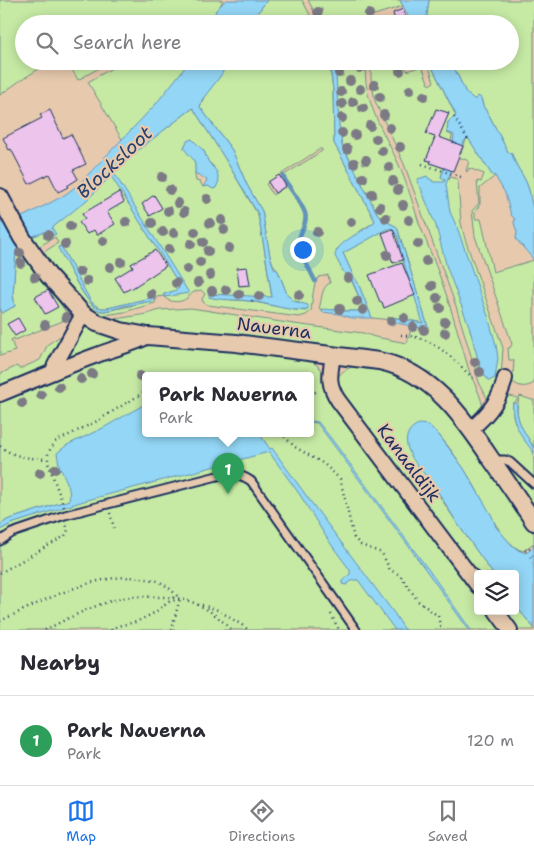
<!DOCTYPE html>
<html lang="en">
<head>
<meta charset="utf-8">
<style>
	:root { --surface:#fff; --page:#f2f2f3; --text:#2b2b33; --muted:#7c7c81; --line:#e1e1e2; --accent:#1a73e8 }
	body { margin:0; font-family:"Shantell Sans",sans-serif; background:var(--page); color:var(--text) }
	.controls { position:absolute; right:15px; bottom:15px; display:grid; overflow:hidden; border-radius:5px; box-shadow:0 2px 12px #0003 }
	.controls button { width:45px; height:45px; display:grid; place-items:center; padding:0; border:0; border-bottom:1px solid var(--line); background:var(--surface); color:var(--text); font:25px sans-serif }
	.you { position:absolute; left:302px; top:249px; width:18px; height:18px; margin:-12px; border:4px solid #fff; border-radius:50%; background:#1a73e8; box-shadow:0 0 0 8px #1a73e833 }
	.badge { display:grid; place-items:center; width:32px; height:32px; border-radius:50%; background:var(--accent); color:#fff; font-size:16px; font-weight:700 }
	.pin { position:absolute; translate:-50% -41px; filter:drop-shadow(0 1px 2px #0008) }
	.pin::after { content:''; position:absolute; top:26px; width:18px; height:15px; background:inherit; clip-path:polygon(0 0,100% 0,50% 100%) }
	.popup { position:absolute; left:142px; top:372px; width:172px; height:65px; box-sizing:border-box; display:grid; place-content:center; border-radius:5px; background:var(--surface); filter:drop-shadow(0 1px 4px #0005); font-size:16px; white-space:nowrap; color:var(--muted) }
	.popup b { font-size:19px; color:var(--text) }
	.popup::after { content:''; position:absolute; left:50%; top:100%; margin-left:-10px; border:10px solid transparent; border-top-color:var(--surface) }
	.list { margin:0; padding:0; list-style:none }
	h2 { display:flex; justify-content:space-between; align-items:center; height:65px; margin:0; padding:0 20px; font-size:21px }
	h2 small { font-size:16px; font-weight:400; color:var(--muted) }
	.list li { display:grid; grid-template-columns:32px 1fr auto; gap:15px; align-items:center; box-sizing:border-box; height:90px; padding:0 20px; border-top:1px solid var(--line) }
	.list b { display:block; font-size:19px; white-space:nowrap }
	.list p { margin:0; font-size:16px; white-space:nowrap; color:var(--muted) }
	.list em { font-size:16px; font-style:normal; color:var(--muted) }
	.icon { flex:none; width:28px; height:28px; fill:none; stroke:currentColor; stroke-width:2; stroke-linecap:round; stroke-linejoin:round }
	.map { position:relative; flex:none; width:534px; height:630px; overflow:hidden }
	.search { position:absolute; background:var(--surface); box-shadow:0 2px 12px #0003; left:15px; right:15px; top:15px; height:55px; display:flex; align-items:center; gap:12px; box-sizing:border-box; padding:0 18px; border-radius:28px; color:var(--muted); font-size:19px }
	.sheet { height:155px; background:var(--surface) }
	nav { display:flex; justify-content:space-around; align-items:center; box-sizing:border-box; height:70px; border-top:1px solid var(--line); background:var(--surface); font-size:14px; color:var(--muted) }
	nav a { display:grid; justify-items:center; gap:2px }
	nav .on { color:var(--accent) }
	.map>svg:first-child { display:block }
	.green { fill:#c6eaa4; stroke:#708c81; fill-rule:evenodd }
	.water { fill:#93d6f5; stroke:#6393b9 }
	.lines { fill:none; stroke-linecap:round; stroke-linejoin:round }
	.stream { stroke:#6393b9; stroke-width:4.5 }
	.building { fill:#edc4eb; stroke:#1b2f5e }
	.service-casing { stroke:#1b2f5e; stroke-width:11 }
	.minor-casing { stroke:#1b2f5e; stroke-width:18 }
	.tertiary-casing { stroke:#1b2f5e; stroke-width:20 }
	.path { stroke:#1b2f5e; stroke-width:2.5; stroke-dasharray:1 4; stroke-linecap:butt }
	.service { stroke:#e7caae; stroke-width:7 }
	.minor { stroke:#e7caae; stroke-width:14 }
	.tertiary { stroke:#e7caae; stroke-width:16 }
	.tree { fill:#7c7a84 }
	.labels { text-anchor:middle; stroke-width:4.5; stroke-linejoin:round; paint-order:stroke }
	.street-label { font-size:18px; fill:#1b2f5e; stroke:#e7caae }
	.water-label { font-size:19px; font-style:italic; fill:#27406d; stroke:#e7caae }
</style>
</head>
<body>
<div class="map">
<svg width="534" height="630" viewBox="0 0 534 630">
	<rect width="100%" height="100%" fill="#e7caae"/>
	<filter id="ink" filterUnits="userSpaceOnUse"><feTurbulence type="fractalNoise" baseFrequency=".02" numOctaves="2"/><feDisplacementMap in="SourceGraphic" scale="10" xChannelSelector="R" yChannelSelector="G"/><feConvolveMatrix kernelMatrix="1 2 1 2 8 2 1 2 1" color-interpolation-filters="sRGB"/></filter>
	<g filter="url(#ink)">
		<g class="green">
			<polygon points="0,0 223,0 211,24 123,24 121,22 118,24 24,24 24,61 52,61 21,80 0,95"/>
			<polygon points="267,0 302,0 315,24 246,24 259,11"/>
			<polygon points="308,0 400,0 403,6 352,22 352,24 321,24"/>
			<path d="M429 0H534V210C530 202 531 195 528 187 524 175 515 166 512 154L508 152 489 115 483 106 481 98 477 97 476 99 474 100 466 93 451 61H510V24H431L427 15Z"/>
			<polygon points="67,61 111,61 78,80"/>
			<polygon points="124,61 190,61 172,87 123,141 88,82"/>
			<path d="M227 61H329L333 89 334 143 375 221C371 225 366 227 362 230 353 236 344 243 336 250L345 275 350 277 365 311H347L319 309C322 300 321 287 330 283L328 275C326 276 321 276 319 277 313 281 312 304 311 311L306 315 299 317 208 305 203 302 202 299 205 294 201 290C194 291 192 293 187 298 181 303 170 303 164 297L188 292 113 173 133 155 134 153 193 108 227 162 258 215 264 247 272 298 209 297 234 300 249 301 295 310 306 311 300 302 294 301 287 294 278 271 273 264 270 256 262 211 247 185 232 150 200 107C205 91 219 77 227 61ZM192 139 204 151 208 161 214 167 208 186 203 187 200 182 196 181C194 175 196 169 195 163 193 156 188 153 184 147L187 142ZM320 149H322V151L281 177 286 186 273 195 266 184Z"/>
			<path d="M333 61H366C361 99 384 132 399 165 407 184 413 203 419 223 428 246 438 270 446 294 454 318 461 343 468 367 472 381 482 395 483 410L473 418 432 378 143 329 109 320 147 314 160 310 191 308 294 324 363 333 375 337 407 343 412 326 424 329 428 327 397 227 382 219 377 213 341 142 338 119 336 74Z"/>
			<polygon points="371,61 403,61 407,71 422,66 429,85 434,82 428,64 424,65 422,61 429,61 456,116 448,122 447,133 452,135 451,142 426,160 431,161 431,163 444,168 441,177 442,174 449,177 449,180 450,177 457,179 458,182 461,223 465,239 503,348 501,378 489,402 479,382 456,306 404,164 375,101 371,78"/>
			<path d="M468 137 492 175 495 176 480 188V204L475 212V219H481L493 272 534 260V383C526 388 517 388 511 379L513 376 514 360H509L508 348H510L512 344 475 236 472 211 479 203 477 181 481 182 484 174 469 168 467 172 466 171 469 161 459 157 466 140V139Z"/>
			<path d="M111 175 176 279 179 288 174 291 164 294V296L156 297 155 303 124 312 99 316 84 308 41 254 58 243 55 237 38 247 31 238C37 235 47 228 52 235L55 234 52 228ZM61 246 90 301C96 306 99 309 108 308L154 297 155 300C145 302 108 312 101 311 86 307 66 262 58 247Z"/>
			<polygon points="392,227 398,237 401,254 424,323 392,317 392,320 372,318 358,283 353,275 343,253 385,230"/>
			<polygon points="22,249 70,318 15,340 14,338 11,340 15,351 0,356 0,308 2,313 15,306 13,295 16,250"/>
			<polygon points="84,326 87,326 128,339 60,362"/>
			<polygon points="64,334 48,367 0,387 0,374 17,366 19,369 40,360 48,344"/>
			<path d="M153 343 201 346 310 360 319 367 322 372V381L326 389 478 592V611H492L506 630H0V530L11 524 62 507 60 503 7 520 0 525V400L94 361ZM146 375H310V433H146Z"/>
			<path d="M359 365 384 369 423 387 462 427 534 534V543L523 551C500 544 484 500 471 480 461 464 451 449 439 435L429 480 457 523 493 574H478V581L350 411C347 405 339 392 337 385 335 373 349 367 359 365Z"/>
			<path d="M506 395H509V396L518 398 515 403H513C510 425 524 434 533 451 534 458 534 471 534 479L511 459 495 453 481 432 480 429Z"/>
			<path d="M520 396 532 400H534V447C523 431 512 416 520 396Z"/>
			<polygon points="505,465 508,465 534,489 534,511"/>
			<polygon points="515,605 534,628 534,630 514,630 501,611 515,611"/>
		</g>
		<g class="water">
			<polygon points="226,0 267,0 259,11 246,24 212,24 216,10"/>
			<polygon points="400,0 429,0 427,15 431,24 412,24"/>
			<path d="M190 61H227L222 74 202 100 200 107 232 150 247 185 262 211 270 256 274 268 278 271 287 294 294 301 308 305V310C289 312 268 303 249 301 236 299 222 301 209 297V294L272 297 264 247 258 214 227 162 193 108 134 153 133 155 114 173 189 293 164 297V294L174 291 179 288 176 279 111 176 87 200 52 228 56 234 52 236C51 234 50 233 49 232 46 231 21 240 16 242L18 250H16L13 295 15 306 2 313 0 308V222L8 226 20 218 50 203 66 194 79 184 155 105Z"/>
			<path d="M329 61H333L336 74 339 125 342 145 377 213 382 219 397 227 427 324 428 327 425 329 392 322V317L423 323 401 254 398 237 392 228 385 230 362 243 343 253 353 275 358 283 372 318H352L339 314 322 312 323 309 347 311H365L351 278 350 277 345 275 335 256C336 241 365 232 375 221L334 143 333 89Z"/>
			<path d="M429 61H451L466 93 474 99H476L478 96 481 98 483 106 489 115 508 152 512 154C515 166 524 175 528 187 531 195 530 202 534 210V260L516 239 517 232 514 223 515 219 511 215 505 193 495 176 492 175 468 138 466 139 461 146 446 184 450 212 457 227 488 316 496 345 498 358 495 378 489 381 481 371 469 326 447 268 436 226 423 194 422 193V190L417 182 418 179 427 176 428 177V178L432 180 433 182H444L445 180 441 177 454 143H453L454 135 447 132 448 122 456 115Z"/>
			<path d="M192 139 204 151 208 161 217 172 219 181 216 188 213 189 208 186 203 187 207 180 197 174H195C196 156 192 161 184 148L187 141Z"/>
			<path d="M60 246H61L90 300C95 307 100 309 108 308L154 297 155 300C145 303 135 304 124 306 117 308 109 311 101 311 88 309 65 260 58 248Z"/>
			<path d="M513 403H515L517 404C516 417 521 427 528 438 531 444 534 446 534 453 523 439 510 422 513 403Z"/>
			<path d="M145 404 146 433H259L270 449 272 448 308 498 394 613 405 630H395L358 580H353L346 585 342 584V581L350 574V570C341 558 331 545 323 532 315 520 308 507 300 495L269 452 84 501 11 524 0 530V525L7 520 69 500C72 487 63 476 59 465 58 461 58 457 57 453L67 445 103 428Z"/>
			<polygon points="310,421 318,422 330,437 428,569 471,630 469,630 461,619 410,548 329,439 317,423 311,422"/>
			<path d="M419 424 429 425 439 435 463 467 492 516 496 527 511 544 518 550 526 553 534 547V554L529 558 534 555V561L533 562 534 571V628L515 605V574H493C481 557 469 540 457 523 449 510 441 496 432 484 425 473 412 462 408 449 404 438 408 428 419 424Z"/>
		</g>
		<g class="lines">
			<path class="stream" d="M283 176C289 189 300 199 305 213 308 223 300 231 299 240 298 252 310 269 315 281"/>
		</g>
		<g class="building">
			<polygon points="403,9 408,24 396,24 393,13"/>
			<polygon points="436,109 449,113 439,137 463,146 453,171 430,163 431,161 426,160 435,137 426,134"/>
			<polygon points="50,110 63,138 71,134 86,164 73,170 78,179 67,186 68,187 58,192 49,174 29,184 11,149 9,150 3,138 42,118 40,115"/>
			<polygon points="279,175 286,186 275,193 268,182"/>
			<polygon points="119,192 124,202 107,212 115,224 97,235 94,230 87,234 79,222 85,218 82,214"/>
			<polygon points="154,195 162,208 150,216 142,204"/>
			<polygon points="393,229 403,260 393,263 382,233"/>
			<polygon points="155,250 166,266 131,289 131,288 124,292 115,278 133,267 131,264"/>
			<polygon points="402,263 415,295 384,308 382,302 380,302 369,275"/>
			<polygon points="247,267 250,285 239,286 237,268"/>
			<polygon points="48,290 58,307 45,314 35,297"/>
			<polygon points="18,318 25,330 15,336 7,324"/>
		</g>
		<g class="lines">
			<g class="service-casing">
				<g id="service">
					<polyline points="495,463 500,460 505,460 510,462 534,484"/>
					<path d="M0 541 12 533 65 515 229 473C237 474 244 476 251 481L356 630"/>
				</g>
			</g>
			<g class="minor-casing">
				<g id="minor">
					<path d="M333 355C330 375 327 383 338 400L478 586"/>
					<polyline points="53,372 55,365 83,314"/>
					<path d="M0 394C32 381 64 367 97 355 114 348 133 345 148 336"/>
					<path d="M471 429C487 416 501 398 505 378"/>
					<polyline points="496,611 510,630"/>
				</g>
			</g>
			<g class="tertiary-casing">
				<path id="tertiary" d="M0 197 22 238 48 275 83 314 97 323 121 331 148 336 236 343 379 361C432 372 463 417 491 459 506 480 520 501 534 522"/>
			</g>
			<g class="path">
				<polyline points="454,117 469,141"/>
				<polyline points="422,164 461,177 462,180"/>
				<polyline points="252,301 253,297"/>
				<path d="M401 335C409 336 417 337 425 340 444 348 460 366 475 380"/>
				<polyline points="310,394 318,391"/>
				<polyline points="281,433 295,447 324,464 340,479 354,538 361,545 382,553 390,570 400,575 418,601 438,616 441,630"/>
				<path d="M0 446C15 458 29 458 47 459"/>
				<polyline points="64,507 48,463 48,453 55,442 97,421 146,391"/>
				<polyline points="110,513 114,528"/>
				<polyline points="525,551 534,545"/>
				<polyline points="0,573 65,536 68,530 66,524"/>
				<polyline points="202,605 218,610 245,627 248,630"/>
				<polyline points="331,614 339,630"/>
				<path d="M0 621C42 602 100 569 147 579 150 579 154 580 158 581 166 585 173 591 179 598"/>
				<path d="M45 630C69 618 95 604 123 598 134 596 145 596 157 597 164 597 172 597 180 599 199 602 218 615 231 630"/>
				<polyline points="111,630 117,626 136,622 154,613 169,602 179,599"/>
				<polyline points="171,630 180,599"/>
			</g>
			<use href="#service" class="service"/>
			<use href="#minor" class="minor"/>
			<use href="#tertiary" class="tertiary"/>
		</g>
		<g class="tree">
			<circle cx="318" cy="12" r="5"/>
			<circle cx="369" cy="14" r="5"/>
			<circle cx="359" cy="68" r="5"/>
			<circle cx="400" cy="71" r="5"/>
			<circle cx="339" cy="73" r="5"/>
			<circle cx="350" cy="81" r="5"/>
			<circle cx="374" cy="85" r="5"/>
			<circle cx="360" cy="89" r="5"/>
			<circle cx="410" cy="90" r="5"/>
			<circle cx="341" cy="92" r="5"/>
			<circle cx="424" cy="96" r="5"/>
			<circle cx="380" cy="97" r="5"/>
			<circle cx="353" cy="102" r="5"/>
			<circle cx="342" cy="104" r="5"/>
			<circle cx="363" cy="108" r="5"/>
			<circle cx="384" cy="115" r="5"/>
			<circle cx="342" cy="118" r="5"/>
			<circle cx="370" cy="126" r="5"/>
			<circle cx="390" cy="128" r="5"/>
			<circle cx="342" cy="133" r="5"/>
			<circle cx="355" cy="135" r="5"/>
			<circle cx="376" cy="139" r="5"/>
			<circle cx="400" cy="147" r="5"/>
			<circle cx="347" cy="149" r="5"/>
			<circle cx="382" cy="151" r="5"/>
			<circle cx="366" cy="160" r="5"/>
			<circle cx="354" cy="163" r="5"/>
			<circle cx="389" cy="167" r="5"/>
			<circle cx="162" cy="177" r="5"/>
			<circle cx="363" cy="178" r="5"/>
			<circle cx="393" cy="181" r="5"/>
			<circle cx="170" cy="190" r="5"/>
			<circle cx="398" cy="190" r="5"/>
			<circle cx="372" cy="194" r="5"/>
			<circle cx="207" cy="199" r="5"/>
			<circle cx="178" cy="203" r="5"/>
			<circle cx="403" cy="205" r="5"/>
			<circle cx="380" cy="207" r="5"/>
			<circle cx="168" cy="211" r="5"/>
			<circle cx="184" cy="212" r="5"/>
			<circle cx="386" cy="218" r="5"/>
			<circle cx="222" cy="220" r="5"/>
			<circle cx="409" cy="220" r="5"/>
			<circle cx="126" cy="222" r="5"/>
			<circle cx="351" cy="222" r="5"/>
			<circle cx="152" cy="223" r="5"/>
			<circle cx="210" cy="223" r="5"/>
			<circle cx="70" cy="226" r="5"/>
			<circle cx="224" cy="230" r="5"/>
			<circle cx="163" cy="232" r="5"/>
			<circle cx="195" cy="232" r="5"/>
			<circle cx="317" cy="232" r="5"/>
			<circle cx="174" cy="233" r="5"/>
			<circle cx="48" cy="235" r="5"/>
			<circle cx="103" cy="241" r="5"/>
			<circle cx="203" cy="242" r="5"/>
			<circle cx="65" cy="244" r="5"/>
			<circle cx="191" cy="244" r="5"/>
			<circle cx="418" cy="244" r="5"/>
			<circle cx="229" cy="248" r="5"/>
			<circle cx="169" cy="249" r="5"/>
			<circle cx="208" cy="251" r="5"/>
			<circle cx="20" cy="253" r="5"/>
			<circle cx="387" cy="255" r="5"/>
			<circle cx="426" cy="261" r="5"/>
			<circle cx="121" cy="262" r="5"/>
			<circle cx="200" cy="262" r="5"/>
			<circle cx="21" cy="263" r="5"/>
			<circle cx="110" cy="267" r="5"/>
			<circle cx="187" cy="269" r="5"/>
			<circle cx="80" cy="272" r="5"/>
			<circle cx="210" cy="275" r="5"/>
			<circle cx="35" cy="277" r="5"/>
			<circle cx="348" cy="278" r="5"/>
			<circle cx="87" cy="281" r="5"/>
			<circle cx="176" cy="283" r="5"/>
			<circle cx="198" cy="283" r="5"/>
			<circle cx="432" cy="286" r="5"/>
			<circle cx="226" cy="290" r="5"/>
			<circle cx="212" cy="291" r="5"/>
			<circle cx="151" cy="294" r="5"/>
			<circle cx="239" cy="294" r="5"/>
			<circle cx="299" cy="295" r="5"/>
			<circle cx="259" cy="296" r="5"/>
			<circle cx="437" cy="298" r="5"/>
			<circle cx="357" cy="301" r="5"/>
			<circle cx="440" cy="308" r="5"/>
			<circle cx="340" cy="309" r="5"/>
			<circle cx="363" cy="310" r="5"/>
			<circle cx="66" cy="317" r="5"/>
			<circle cx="404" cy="318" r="5"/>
			<circle cx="391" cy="321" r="5"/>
			<circle cx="445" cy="322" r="5"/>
			<circle cx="45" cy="325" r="5"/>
			<circle cx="413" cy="327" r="5"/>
			<circle cx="424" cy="330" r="5"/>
			<circle cx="445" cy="333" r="5"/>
			<circle cx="475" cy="362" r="5"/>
			<circle cx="480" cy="372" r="5"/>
			<circle cx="92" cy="374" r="5"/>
			<circle cx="140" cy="376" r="5"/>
			<circle cx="81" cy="379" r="5"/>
			<circle cx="59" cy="387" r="5"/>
			<circle cx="41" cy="395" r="5"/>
			<circle cx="22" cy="403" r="5"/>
			<circle cx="55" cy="469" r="5"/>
			<circle cx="40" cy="473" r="5"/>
		</g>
	</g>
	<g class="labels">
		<g class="street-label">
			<text transform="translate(274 328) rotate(7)" y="6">Nauerna</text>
			<text transform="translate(409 463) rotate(53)" y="6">Kanaaldijk</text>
		</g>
		<g class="water-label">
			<text transform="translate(114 162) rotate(-43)" y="7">Blocksloot</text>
		</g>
	</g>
</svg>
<div class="controls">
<button><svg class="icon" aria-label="layers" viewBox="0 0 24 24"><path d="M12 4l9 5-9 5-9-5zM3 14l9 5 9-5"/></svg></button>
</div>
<div class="you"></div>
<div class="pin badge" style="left:228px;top:494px;background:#2e9e5b">1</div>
<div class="popup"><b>Park Nauerna</b>Park</div>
<div class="search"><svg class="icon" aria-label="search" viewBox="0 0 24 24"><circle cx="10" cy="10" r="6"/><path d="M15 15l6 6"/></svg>Search here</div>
</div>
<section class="sheet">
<h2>Nearby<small></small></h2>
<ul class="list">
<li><span class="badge" style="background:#2e9e5b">1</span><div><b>Park Nauerna</b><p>Park</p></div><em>120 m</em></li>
</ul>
</section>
<nav>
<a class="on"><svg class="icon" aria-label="map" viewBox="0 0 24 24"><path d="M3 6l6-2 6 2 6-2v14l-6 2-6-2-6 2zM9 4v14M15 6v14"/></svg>Map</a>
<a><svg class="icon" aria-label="directions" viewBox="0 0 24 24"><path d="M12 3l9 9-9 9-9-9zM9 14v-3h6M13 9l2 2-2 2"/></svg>Directions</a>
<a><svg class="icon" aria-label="saved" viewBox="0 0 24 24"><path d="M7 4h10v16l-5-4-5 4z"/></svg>Saved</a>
</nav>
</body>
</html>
